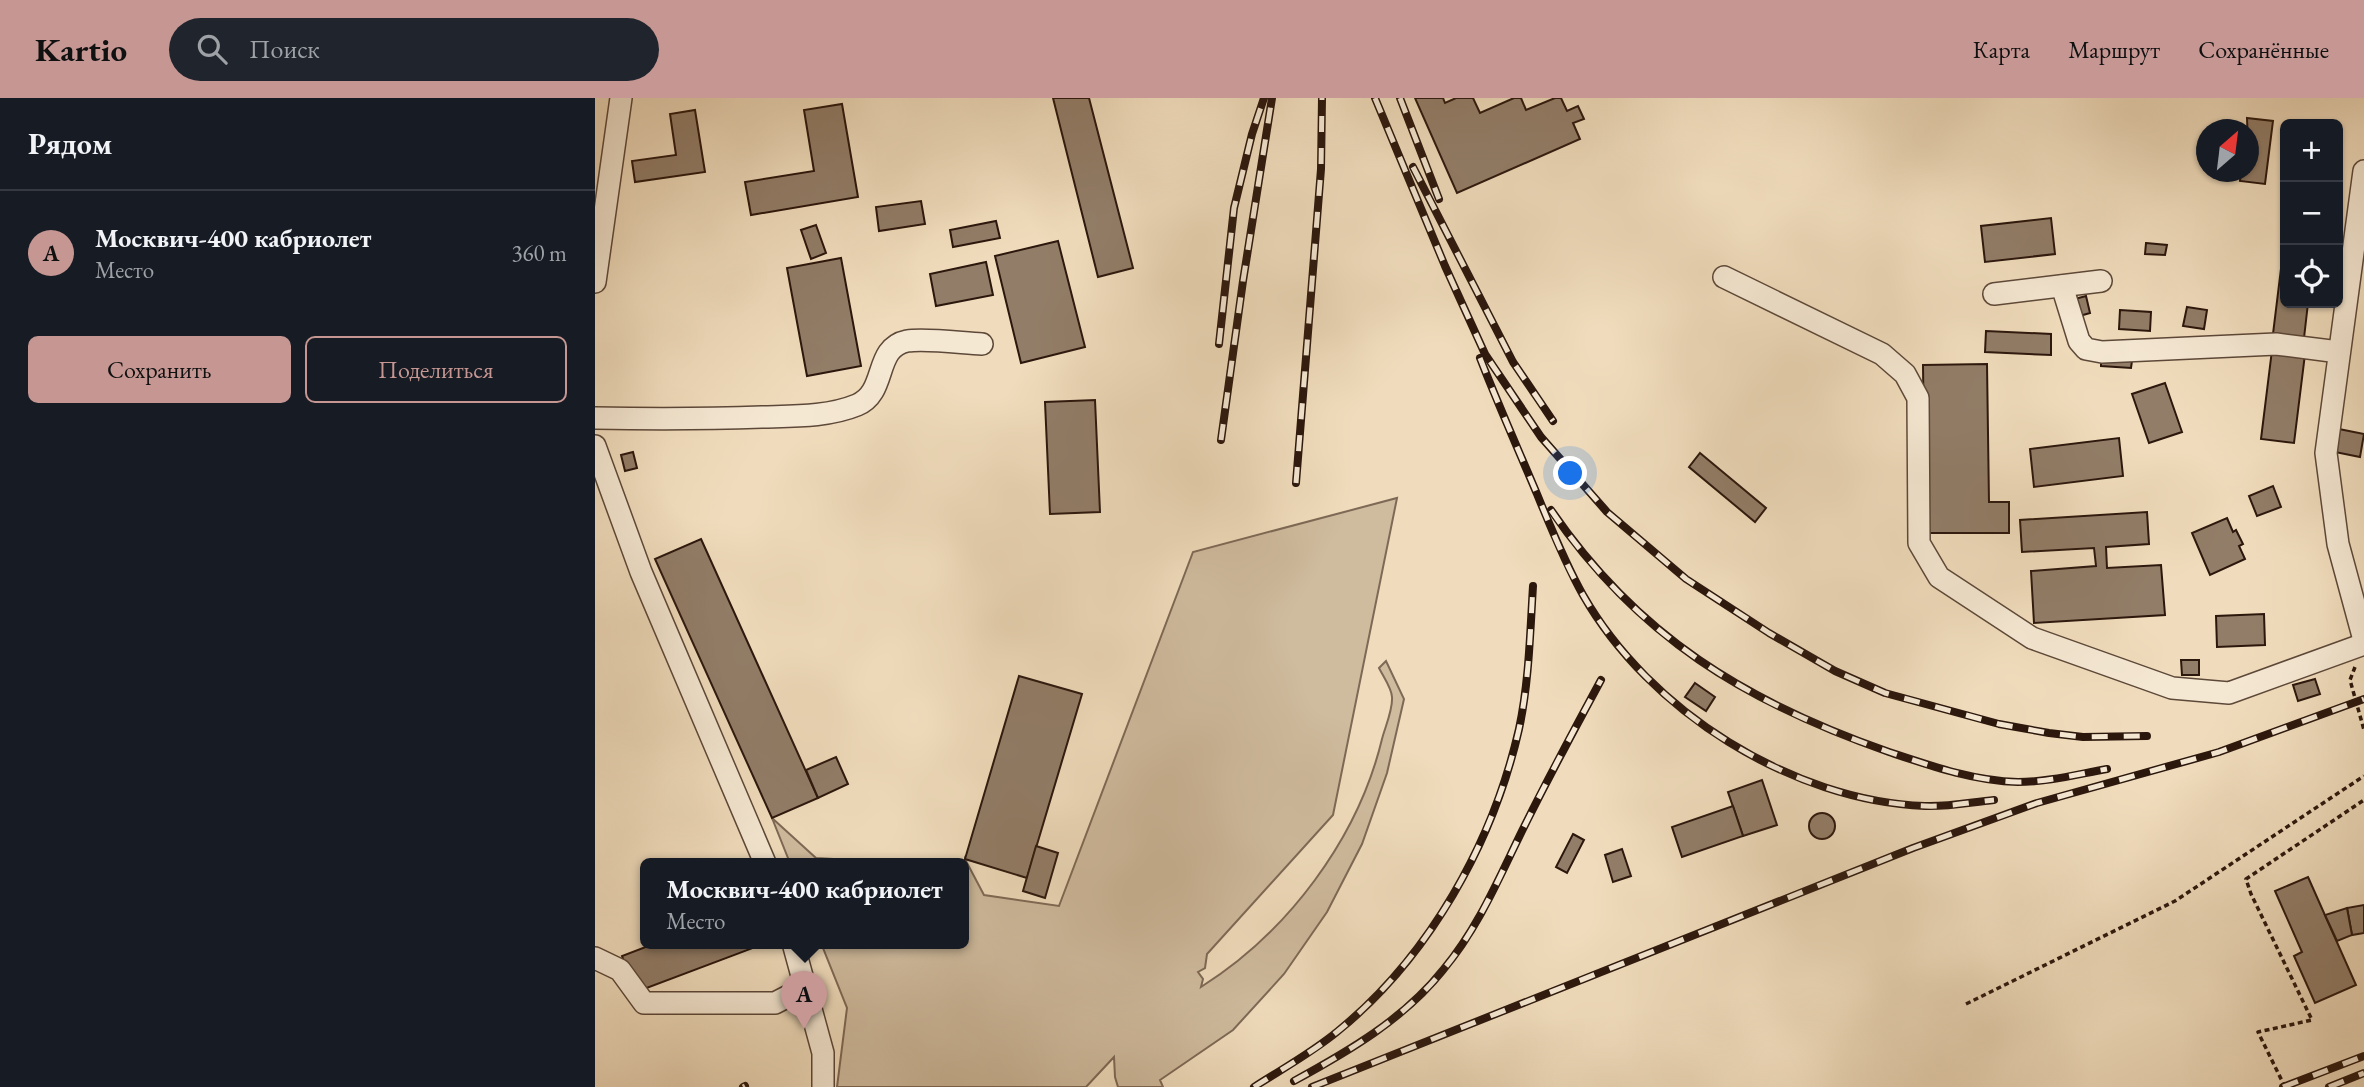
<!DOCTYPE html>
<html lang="ru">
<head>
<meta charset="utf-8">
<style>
	:root { --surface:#171b24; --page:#20242c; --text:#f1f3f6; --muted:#9ea1a6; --line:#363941; --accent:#c59692 }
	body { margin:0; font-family:"EB Garamond",serif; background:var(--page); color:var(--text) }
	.controls { position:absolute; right:21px; top:21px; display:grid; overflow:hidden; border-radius:10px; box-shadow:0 2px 5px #0004 }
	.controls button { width:63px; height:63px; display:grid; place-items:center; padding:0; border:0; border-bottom:2px solid var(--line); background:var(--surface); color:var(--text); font:35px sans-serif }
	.compass { position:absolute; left:1601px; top:21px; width:63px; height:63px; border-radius:50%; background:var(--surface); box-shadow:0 2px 5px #0004; rotate:28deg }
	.you { position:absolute; left:976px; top:376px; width:24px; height:24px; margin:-18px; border:5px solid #fff; border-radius:50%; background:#1a73e8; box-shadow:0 0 0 10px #1a73e833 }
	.badge { display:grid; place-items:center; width:46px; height:46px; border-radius:50%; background:var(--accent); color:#111; font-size:23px; font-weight:700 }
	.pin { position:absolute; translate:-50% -58px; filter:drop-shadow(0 2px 4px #0008) }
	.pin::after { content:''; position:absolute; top:37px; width:24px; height:21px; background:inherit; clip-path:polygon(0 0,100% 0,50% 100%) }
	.popup { position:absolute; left:45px; top:760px; width:329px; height:91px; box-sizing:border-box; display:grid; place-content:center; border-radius:10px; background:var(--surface); filter:drop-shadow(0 2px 5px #0005); font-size:23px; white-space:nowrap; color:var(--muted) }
	.popup b { font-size:26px; color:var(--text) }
	.popup::after { content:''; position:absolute; left:50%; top:100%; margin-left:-14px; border:14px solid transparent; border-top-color:var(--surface) }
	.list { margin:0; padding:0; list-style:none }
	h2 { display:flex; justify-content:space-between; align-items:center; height:91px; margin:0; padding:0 28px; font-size:30px }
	h2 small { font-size:23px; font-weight:400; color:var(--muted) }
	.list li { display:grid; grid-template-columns:46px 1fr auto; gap:21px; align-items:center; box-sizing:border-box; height:126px; padding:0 28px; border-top:2px solid var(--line) }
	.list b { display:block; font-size:26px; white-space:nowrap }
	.list p { margin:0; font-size:23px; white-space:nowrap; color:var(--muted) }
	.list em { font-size:23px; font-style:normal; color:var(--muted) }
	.actions { display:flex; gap:14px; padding:21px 28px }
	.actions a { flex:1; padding:16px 0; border:2px solid var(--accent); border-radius:10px; text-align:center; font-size:24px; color:var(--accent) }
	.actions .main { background:var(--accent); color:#111 }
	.icon { flex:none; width:38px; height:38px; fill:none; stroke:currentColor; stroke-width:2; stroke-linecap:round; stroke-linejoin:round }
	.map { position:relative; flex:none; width:1769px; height:989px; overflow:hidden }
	header { display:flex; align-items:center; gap:42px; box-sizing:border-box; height:98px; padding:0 35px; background:var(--accent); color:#111 }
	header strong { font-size:33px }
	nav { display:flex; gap:38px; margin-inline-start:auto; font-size:24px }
	.search { width:490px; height:63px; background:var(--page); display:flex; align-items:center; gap:18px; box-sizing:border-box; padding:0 24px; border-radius:38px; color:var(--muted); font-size:26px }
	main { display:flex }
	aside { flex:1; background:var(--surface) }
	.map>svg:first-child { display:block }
	.green { fill:#cfbb9e; stroke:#7e6956; stroke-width:2 }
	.building { fill:#927d68; stroke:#2c170d; stroke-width:2 }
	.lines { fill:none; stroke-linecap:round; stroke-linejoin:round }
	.minor-casing { stroke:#5d4839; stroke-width:24 }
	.path { stroke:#2c170d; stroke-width:3.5; stroke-dasharray:5 3.5; stroke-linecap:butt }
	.minor { stroke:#f5e8d3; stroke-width:21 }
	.rail-casing { stroke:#2c170d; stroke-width:8 }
	.rail { stroke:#f5e8d3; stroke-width:5; stroke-dasharray:16; stroke-linecap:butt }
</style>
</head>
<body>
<header>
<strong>Kartio</strong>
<div class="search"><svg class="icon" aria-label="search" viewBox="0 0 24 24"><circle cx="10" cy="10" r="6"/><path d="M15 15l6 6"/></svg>Поиск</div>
<nav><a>Карта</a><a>Маршрут</a><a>Сохранённые</a></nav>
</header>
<main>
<aside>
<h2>Рядом<small></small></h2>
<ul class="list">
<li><span class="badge">A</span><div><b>Москвич-400 кабриолет</b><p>Место</p></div><em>360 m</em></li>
</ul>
<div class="actions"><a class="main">Сохранить</a><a>Поделиться</a></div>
</aside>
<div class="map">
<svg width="1769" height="989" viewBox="0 0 1769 989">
	<rect width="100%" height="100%" fill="#f0dcbc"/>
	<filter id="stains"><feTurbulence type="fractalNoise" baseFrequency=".00286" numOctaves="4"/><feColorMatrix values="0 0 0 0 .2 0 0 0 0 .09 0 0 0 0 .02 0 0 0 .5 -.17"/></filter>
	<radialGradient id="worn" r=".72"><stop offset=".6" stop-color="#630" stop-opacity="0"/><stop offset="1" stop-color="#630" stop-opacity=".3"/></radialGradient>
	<g class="green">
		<path d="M802 400 738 717 612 856 610 870 603 874 608 881 606 889C692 835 763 741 787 641 790 629 798 612 797 599 797 591 788 578 784 570L791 563 809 601 792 675 767 746 732 814 689 876 638 932 565 982 568 989H523L520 979 519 959 491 989H242L252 910 226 845H368L370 761 389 797 464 808 598 454Z"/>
		<polygon points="177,720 221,760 309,765 195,765"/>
	</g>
	<g class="building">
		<polygon points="458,0 494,0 538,170 503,179"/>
		<polygon points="820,0 848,0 850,5 861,0 878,0 885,15 919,0 926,0 931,12 960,0 966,0 972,13 983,8 989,21 978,25 985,41 862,95"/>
		<polygon points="247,6 263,99 156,117 150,84 219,73 209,12"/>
		<polygon points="100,12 110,74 40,84 37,63 81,57 75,16"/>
		<polygon points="1652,20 1678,23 1670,86 1645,83 1646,74 1654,74"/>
		<polygon points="326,103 330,126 284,133 281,109"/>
		<polygon points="1456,120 1460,156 1390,164 1386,128"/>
		<polygon points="401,123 405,140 358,149 355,132"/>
		<polygon points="221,127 231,155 216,161 206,132"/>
		<polygon points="1690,138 1690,205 1713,205 1709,240 1678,236"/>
		<polygon points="463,143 490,249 426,265 400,158"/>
		<polygon points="1551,145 1572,147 1570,157 1550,156"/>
		<polygon points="246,160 266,268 212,278 192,170"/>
		<polygon points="391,164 398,197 341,208 335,176"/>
		<polygon points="1491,198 1495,215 1481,219 1476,202"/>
		<polygon points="1592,209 1612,212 1609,231 1588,228"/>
		<polygon points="1525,212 1556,214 1555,233 1524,231"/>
		<polygon points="1391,233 1456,236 1456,257 1390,254"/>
		<polygon points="1677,252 1710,256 1699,345 1666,341"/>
		<polygon points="1506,260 1537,263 1536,270 1506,268"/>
		<polygon points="1392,266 1394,404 1414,404 1414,435 1330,435 1328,267"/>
		<polygon points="1570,285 1587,334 1554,345 1537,296"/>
		<polygon points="500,302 505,414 455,416 450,304"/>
		<polygon points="1744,331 1769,336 1765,359 1740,354"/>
		<polygon points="1524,340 1528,378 1439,389 1435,351"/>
		<polygon points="38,354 42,370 30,373 26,357"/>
		<polygon points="1105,355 1171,410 1160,424 1094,369"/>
		<polygon points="1678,388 1686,409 1662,418 1654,398"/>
		<polygon points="1552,414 1554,446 1511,449 1512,470 1566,467 1570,517 1439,525 1436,473 1501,468 1499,450 1427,454 1425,422"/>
		<polygon points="1632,420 1638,434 1641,432 1648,446 1644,448 1650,461 1615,477 1597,435"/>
		<polygon points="106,441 223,700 177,720 60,461"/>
		<polygon points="1669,516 1670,547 1622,549 1621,518"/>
		<polygon points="1586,562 1604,562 1604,577 1587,577"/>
		<polygon points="424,578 487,596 432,780 370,761"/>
		<polygon points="1720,581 1725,596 1703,603 1698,587"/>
		<polygon points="1100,585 1120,599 1111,613 1090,599"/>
		<polygon points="241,659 253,686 223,700 211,672"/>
		<polygon points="1167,682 1182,727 1148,738 1133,694"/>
		<polygon points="1138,708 1148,738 1087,759 1077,729"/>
		<circle cx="1227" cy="728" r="13"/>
		<polygon points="978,736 989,742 972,775 961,769"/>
		<polygon points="441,748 463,755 450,800 428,793"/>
		<polygon points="1027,751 1036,778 1018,784 1010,757"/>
		<polygon points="1713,779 1761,887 1720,905 1699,858 1707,854 1680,793"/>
		<polygon points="1769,807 1769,835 1757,837 1752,810"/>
		<polygon points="1752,810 1757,837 1742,843 1730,817"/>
		<polygon points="61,845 171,845 41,894 27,858"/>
	</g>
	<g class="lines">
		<g class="minor-casing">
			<g id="minor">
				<polyline points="1769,73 1731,355 1743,446 1769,542"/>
				<polyline points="1129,179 1287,256 1310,276 1323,300 1324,445 1344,479 1437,540 1577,590 1634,595 1769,546"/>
				<polyline points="0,184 26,0"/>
				<polyline points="1467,188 1484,243 1491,251 1507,254 1681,246 1744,254"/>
				<polyline points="1399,196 1506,183"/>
				<path d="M0 320C56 321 111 321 167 319 198 318 233 319 262 307 293 294 278 250 312 243 330 240 367 245 387 246"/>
				<polyline points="0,348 46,474 170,765"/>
				<polyline points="198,845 228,955 228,989"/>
				<polyline points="0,860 25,872 49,905 180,905 211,889"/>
			</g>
		</g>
		<g class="path">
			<polyline points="1760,569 1755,582 1769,632"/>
			<polyline points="1371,906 1580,803 1769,678"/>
			<polyline points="1690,989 1663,934 1717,922 1656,796 1651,781 1769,702"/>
		</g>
		<use href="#minor" class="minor"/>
		<g class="rail-casing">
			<g id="rail">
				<polyline points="780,0 850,168 890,256 946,339 1012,414 1091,481 1174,535 1240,573 1290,595 1404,626 1454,635 1488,639 1552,638"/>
				<polyline points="805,0 844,101"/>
				<polyline points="818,69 918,264 958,323"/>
				<polyline points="624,246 639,110 657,36 669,0"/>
				<path d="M885 260C903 306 923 351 942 396 956 430 970 465 988 497 1054 613 1197 703 1330 708 1353 709 1377 704 1399 702"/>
				<polyline points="626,342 648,183 677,0"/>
				<polyline points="701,385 726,71 727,0"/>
				<path d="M956 412C1043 539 1151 604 1294 654 1336 668 1379 683 1423 684 1453 684 1483 676 1512 671"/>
				<path d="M699 983C754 953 809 921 848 872 883 830 903 782 927 733 952 682 979 632 1006 582"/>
				<polyline points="148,989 150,988"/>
				<path d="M659 989C687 971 718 954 743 933 834 859 898 745 924 631 934 584 935 536 938 488"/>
				<polyline points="717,989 1318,750 1442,705 1624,654 1769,601"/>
				<polyline points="1688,989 1769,958"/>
				<polyline points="1734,989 1769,975"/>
			</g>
		</g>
		<use href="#rail" class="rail"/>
	</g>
	<rect width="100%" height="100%" filter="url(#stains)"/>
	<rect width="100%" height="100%" fill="url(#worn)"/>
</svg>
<div class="controls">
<button>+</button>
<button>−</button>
<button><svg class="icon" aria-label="locate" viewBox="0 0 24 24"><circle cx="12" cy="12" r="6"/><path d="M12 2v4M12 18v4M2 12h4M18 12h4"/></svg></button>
</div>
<svg class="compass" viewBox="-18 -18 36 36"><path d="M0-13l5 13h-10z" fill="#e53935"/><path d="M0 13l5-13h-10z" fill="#9ea1a6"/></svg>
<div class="you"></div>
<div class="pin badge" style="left:209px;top:931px">A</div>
<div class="popup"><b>Москвич-400 кабриолет</b>Место</div>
</div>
</main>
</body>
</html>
